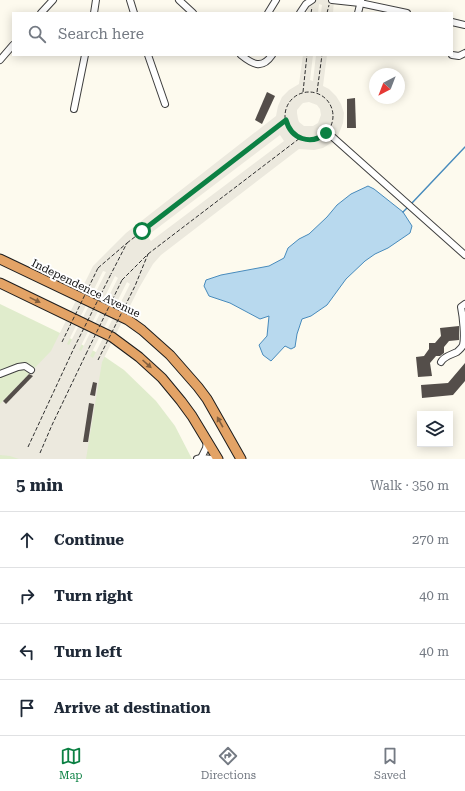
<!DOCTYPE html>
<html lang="en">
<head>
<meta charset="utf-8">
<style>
	:root { --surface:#fff; --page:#f6f6f7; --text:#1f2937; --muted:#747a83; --line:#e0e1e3; --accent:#0b8043 }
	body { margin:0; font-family:"Roboto Serif",serif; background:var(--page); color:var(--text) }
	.controls { position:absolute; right:12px; bottom:12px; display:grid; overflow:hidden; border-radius:0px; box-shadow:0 2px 10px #0003 }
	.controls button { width:36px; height:36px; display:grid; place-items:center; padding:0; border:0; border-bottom:1px solid var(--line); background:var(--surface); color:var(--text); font:20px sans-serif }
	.compass { position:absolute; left:369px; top:68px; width:36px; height:36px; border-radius:50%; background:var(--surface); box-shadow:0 2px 10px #0003; rotate:222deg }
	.stop { position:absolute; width:12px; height:12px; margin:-9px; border:3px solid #0b8043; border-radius:50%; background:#fff }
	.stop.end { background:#0b8043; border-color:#fff; box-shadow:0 1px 4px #0008 }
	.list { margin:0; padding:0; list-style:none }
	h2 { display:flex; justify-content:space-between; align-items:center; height:52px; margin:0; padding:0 16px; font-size:17px }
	h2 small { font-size:13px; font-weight:400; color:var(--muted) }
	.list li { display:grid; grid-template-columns:26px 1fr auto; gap:12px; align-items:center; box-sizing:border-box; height:56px; padding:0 16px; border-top:1px solid var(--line) }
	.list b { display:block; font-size:15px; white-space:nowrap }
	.list em { font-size:13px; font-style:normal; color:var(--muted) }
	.icon { flex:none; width:22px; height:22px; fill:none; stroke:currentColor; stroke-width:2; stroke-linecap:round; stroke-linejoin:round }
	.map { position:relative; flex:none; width:465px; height:459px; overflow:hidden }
	.search { position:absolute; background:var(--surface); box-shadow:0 2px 10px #0003; left:12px; right:12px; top:12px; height:44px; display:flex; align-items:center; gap:10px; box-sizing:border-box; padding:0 14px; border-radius:0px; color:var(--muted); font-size:15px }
	.sheet { height:276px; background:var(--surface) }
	nav { display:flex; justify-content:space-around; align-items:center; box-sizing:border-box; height:56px; border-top:1px solid var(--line); background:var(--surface); font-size:11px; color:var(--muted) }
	nav a { display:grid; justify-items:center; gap:2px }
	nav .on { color:var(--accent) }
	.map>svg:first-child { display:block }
	.pitch { fill:#e0eccc }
	.plaza { fill:#ece9de; fill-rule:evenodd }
	.water { fill:#b8d9ee; stroke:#488bbc }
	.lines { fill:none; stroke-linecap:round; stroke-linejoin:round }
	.stream { stroke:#488bbc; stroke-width:1.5 }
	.building { fill:#544e4a }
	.minor-casing { stroke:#3f3f3f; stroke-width:8 }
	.highway-casing { stroke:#1d1d1d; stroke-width:11 }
	.path { stroke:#2e2e2e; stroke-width:1; stroke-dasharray:4 2; stroke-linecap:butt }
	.minor { stroke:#fff; stroke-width:6 }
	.highway { stroke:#e3a366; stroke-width:9 }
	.path-bridge { stroke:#2e2e2e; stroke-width:1; stroke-dasharray:4 2; stroke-linecap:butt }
	.oneway { fill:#825f3e }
	.route { stroke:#0b8043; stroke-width:5 }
	.labels { text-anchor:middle; stroke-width:4; stroke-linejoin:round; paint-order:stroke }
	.street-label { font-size:11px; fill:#0c0c0c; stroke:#fff }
</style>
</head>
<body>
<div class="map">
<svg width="465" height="459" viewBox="0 0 465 459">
	<rect width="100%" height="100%" fill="#fdfaee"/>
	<polygon class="pitch" points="0,304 60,333 105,357 124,370 156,401 175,426 192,459 0,459"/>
	<g class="plaza">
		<polygon points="309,0 334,0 333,13 321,13 322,5 319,4 318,13 307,13"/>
		<path d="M303 55H313L310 80 313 81 316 55H327L323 86 329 89 336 96 341 104 344 113 343 123 338 136 331 143 323 148 314 150 299 149 161 255 153 264 139 288 102 362 86 459H19L10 456 0 455V404L51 351 93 266 126 233 276 116 278 106 282 97 289 90 299 84ZM309 102 317 105 320 109 321 115 318 123 313 126H304L299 122 298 119 297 113V110L301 105 303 103ZM280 135 284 141 151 241 147 236ZM103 271 106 272 69 345 67 344ZM115 276 118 278 81 351 79 350ZM127 282 130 284 93 358 90 356Z"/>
	</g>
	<polygon class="water" points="368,186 374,189 403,212 412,226 410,233 388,248 375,254 365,261 346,279 327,305 311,316 302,319 297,334 295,347 291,349 285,346 271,361 263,355 259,345 267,336 269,316 260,319 230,303 209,296 204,286 206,280 221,275 269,266 284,258 288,248 299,239 309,234 327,217 337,205 351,194"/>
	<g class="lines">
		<g class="stream">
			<polyline points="412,203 465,147"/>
			<polyline points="403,212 407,208"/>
		</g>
	</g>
	<g class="building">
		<polygon points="267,92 275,96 262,124 255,120"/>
		<polygon points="355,98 356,128 347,128 347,99"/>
		<polygon points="459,326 459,340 449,341 444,347 444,353 440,356 436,356 430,363 432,376 418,377 416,357 424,356 429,349 429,343 435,343 441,336 440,328"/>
		<polygon points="465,363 465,381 453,395 422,398 421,385 448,383"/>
		<polygon points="29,374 33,376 6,404 3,401"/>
		<polygon points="93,382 97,383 95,396 90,395"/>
		<polygon points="89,403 94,404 88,442 83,442"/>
	</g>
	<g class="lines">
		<g class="minor-casing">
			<g id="minor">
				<polyline points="130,0 134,13"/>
				<polyline points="179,0 193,13"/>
				<polyline points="332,0 360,3 407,13"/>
				<polyline points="41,13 53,0"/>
				<polyline points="94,13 96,0"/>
				<polyline points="268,13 276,0"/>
				<polyline points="300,13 306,4 312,0"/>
				<polyline points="358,13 361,1"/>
				<polyline points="452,22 465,25"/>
				<polyline points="148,55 165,104"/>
				<path d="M241 55C252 64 262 70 272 55"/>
				<polyline points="452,55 459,56 465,53"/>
				<polyline points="0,60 13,45"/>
				<polyline points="74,109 85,55"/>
				<polyline points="327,132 465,255"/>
				<path d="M441 362C444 356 451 355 457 352 459 350 462 348 463 345 465 337 463 317 461 307L465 304"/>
				<polyline points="0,374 18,367 25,366 31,370"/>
				<polyline points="201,458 206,448 207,441"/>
				<polyline points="197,459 201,458 213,459"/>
			</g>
		</g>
		<g class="highway-casing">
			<g id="highway">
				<polyline points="0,259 128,320 142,330 170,355 198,387 207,399 241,459"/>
				<polyline points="0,283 112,337 139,357 162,378 181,401 192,416 218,459"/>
			</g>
		</g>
		<g class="path">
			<polyline points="311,13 312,7"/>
			<polyline points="327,13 329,5"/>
			<polyline points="303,92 307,55"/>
			<polyline points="317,92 322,55"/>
			<circle cx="309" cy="116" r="24"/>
			<polyline points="127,243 286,120"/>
			<polyline points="148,254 300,138"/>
			<polyline points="98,268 127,243 111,274"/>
			<polyline points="122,280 148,254 135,286"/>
			<polyline points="28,447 74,348"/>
			<polyline points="40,453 52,425 86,354"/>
		</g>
		<use href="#minor" class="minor"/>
		<use href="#highway" class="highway"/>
		<g class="path-bridge">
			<polyline points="62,342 98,268"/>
			<polyline points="74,348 111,274"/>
			<polyline points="86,354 122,280"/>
			<polyline points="98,360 135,286"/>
		</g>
	</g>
	<defs><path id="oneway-solid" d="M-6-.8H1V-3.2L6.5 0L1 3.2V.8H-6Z"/></defs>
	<g class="oneway">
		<use href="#oneway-solid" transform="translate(35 300) rotate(26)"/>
		<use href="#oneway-solid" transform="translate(147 364) rotate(42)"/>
		<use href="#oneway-solid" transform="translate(220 422) rotate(-119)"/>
	</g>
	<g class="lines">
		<path class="route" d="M142 231 286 120C291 139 311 146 326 133"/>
	</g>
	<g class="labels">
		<g class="street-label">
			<text transform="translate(86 288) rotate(26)" y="4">Independence Avenue</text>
		</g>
	</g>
</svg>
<div class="controls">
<button><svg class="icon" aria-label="layers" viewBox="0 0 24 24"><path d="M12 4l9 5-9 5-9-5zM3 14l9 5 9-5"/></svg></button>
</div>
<svg class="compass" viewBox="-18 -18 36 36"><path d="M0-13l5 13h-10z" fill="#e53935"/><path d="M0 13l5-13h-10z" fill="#747a83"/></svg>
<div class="stop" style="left:142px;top:231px"></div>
<div class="stop end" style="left:326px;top:133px"></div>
<div class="search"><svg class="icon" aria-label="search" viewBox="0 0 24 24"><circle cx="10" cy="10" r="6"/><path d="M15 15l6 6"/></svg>Search here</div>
</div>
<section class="sheet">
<h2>5 min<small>Walk · 350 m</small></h2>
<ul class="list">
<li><svg class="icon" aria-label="ahead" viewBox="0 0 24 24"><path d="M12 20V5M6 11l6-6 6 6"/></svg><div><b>Continue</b></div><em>270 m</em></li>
<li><svg class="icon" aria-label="right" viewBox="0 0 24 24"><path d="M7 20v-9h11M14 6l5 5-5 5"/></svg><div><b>Turn right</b></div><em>40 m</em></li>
<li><svg class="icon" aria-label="left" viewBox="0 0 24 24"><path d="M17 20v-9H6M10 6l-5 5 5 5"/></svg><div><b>Turn left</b></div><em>40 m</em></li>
<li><svg class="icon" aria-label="arrive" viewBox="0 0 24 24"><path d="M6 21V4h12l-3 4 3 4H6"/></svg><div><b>Arrive at destination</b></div></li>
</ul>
</section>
<nav>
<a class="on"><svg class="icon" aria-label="map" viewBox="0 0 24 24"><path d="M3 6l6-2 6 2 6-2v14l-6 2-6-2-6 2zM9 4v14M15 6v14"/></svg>Map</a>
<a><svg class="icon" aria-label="directions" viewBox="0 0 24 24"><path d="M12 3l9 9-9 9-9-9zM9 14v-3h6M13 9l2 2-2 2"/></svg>Directions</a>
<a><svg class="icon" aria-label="saved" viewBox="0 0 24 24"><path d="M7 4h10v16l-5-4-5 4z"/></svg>Saved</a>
</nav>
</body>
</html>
